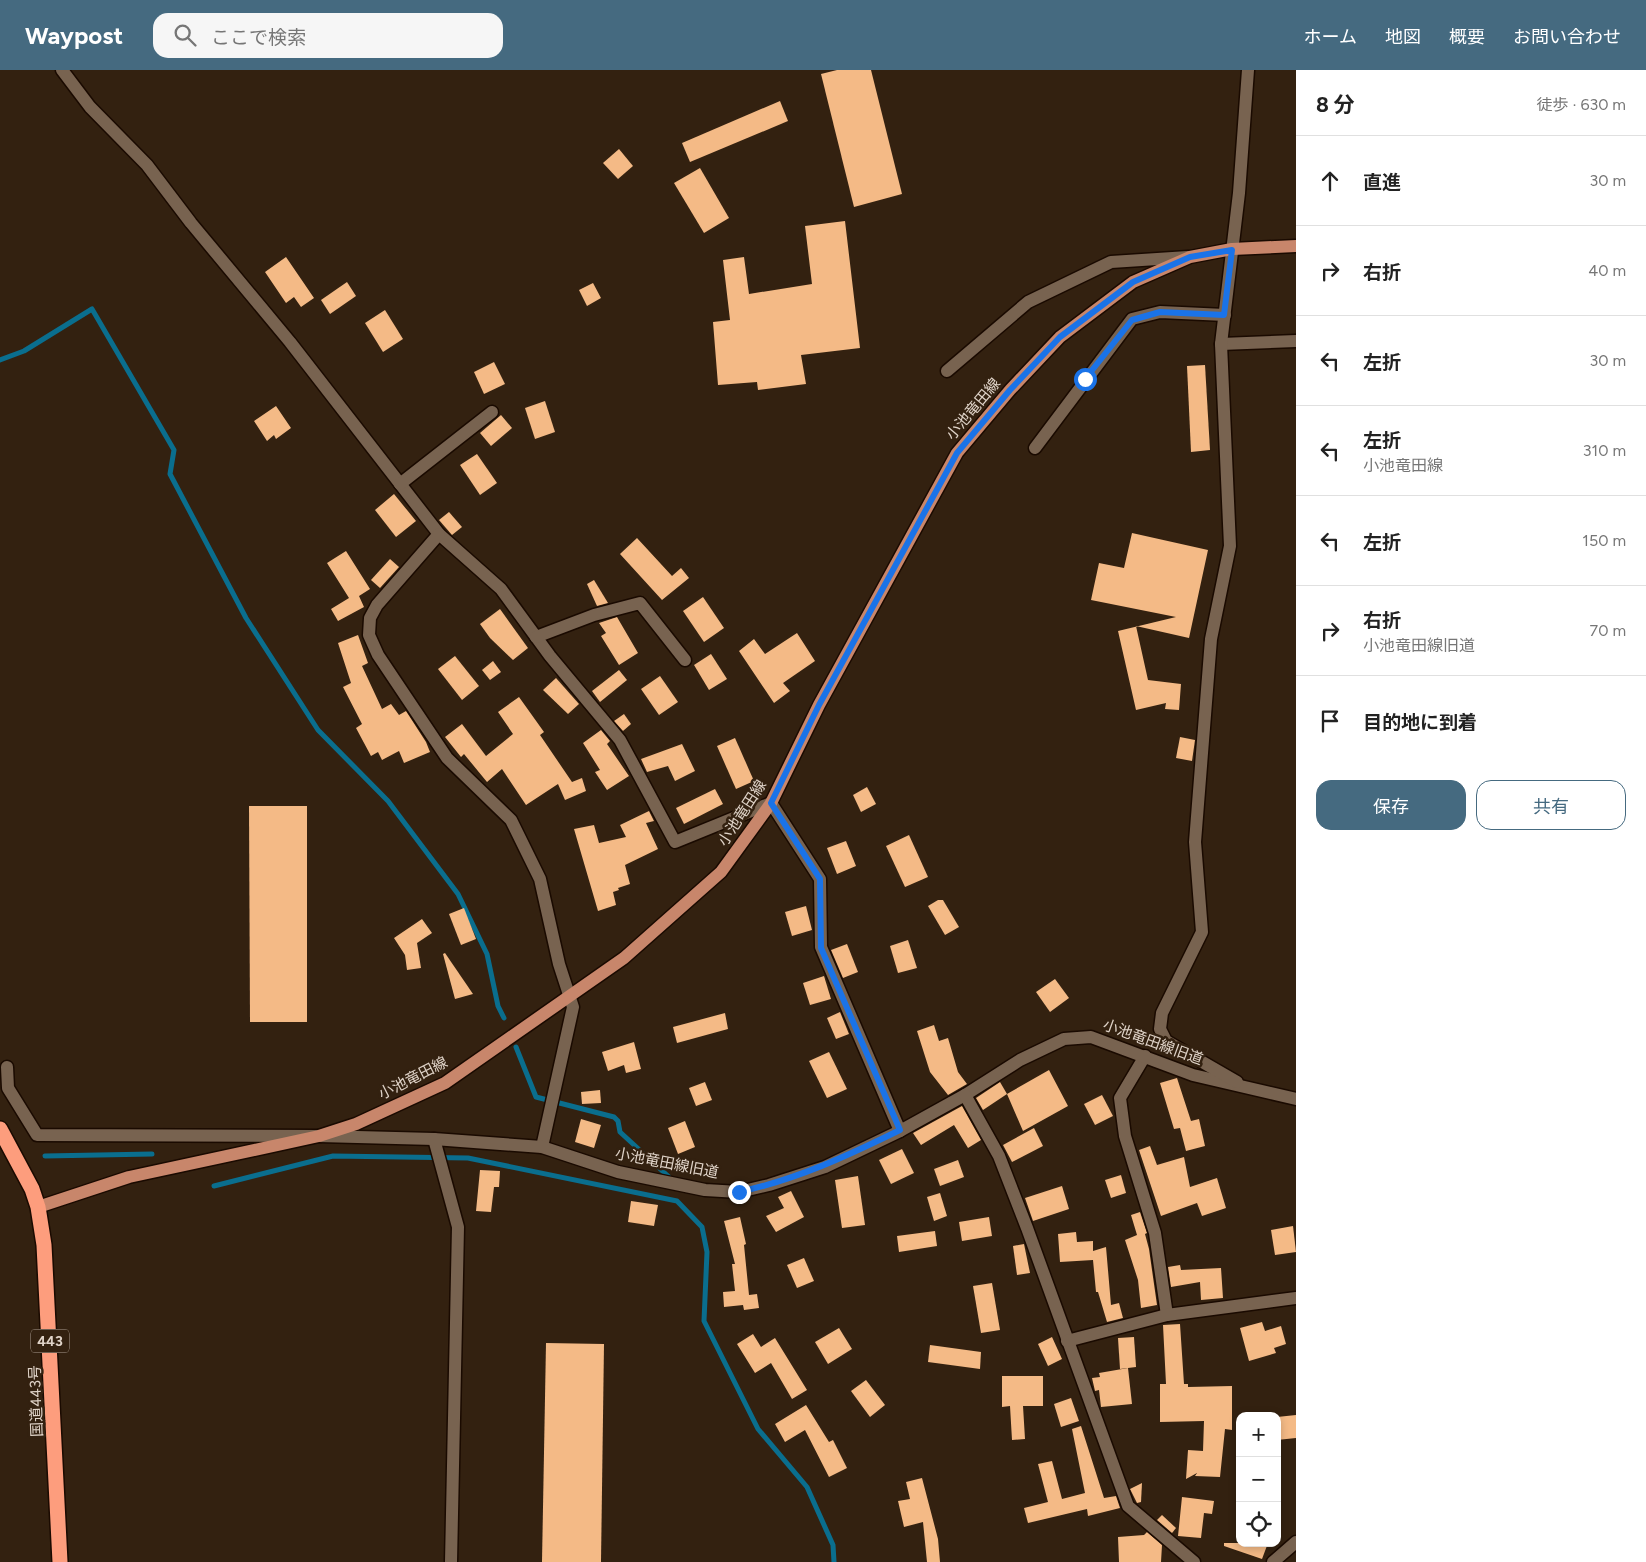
<!DOCTYPE html>
<html lang="ja">
<head>
<meta charset="utf-8">
<style>
	:root { --surface:#fff; --page:#f6f6f6; --text:#222; --muted:#767676; --line:#e0e0e0; --accent:#456a80 }
	body { margin:0; font-family:Figtree,"Noto Sans JP",sans-serif; background:var(--page); color:var(--text) }
	.controls { position:absolute; right:15px; bottom:15px; display:grid; overflow:hidden; border-radius:10px; box-shadow:0 2px 8px #0003 }
	.controls button { width:45px; height:45px; display:grid; place-items:center; padding:0; border:0; border-bottom:1px solid var(--line); background:var(--surface); color:var(--text); font:25px sans-serif }
	.stop { position:absolute; width:15px; height:15px; margin:-11px; border:4px solid #1a73e8; border-radius:50%; background:#fff }
	.stop.end { background:#1a73e8; border-color:#fff; box-shadow:0 1px 5px #0008 }
	.list { margin:0; padding:0; list-style:none }
	h2 { display:flex; justify-content:space-between; align-items:center; height:65px; margin:0; padding:0 20px; font-size:21px }
	h2 small { font-size:16px; font-weight:400; color:var(--muted) }
	.list li { display:grid; grid-template-columns:32px 1fr auto; gap:15px; align-items:center; box-sizing:border-box; height:90px; padding:0 20px; border-top:1px solid var(--line) }
	.list b { display:block; font-size:19px; white-space:nowrap }
	.list p { margin:0; font-size:16px; white-space:nowrap; color:var(--muted) }
	.list em { font-size:16px; font-style:normal; color:var(--muted) }
	.actions { display:flex; gap:10px; padding:15px 20px }
	.actions a { flex:1; padding:11px 0; border:1px solid var(--accent); border-radius:15px; text-align:center; font-size:18px; color:var(--accent) }
	.actions .main { background:var(--accent); color:#fff }
	.icon { flex:none; width:28px; height:28px; fill:none; stroke:currentColor; stroke-width:2; stroke-linecap:round; stroke-linejoin:round }
	.map { position:relative; flex:none; width:1296px; height:1492px; overflow:hidden }
	header { display:flex; align-items:center; gap:30px; box-sizing:border-box; height:70px; padding:0 25px; background:var(--accent); color:#fff }
	header strong { font-size:24px }
	nav { display:flex; gap:28px; margin-inline-start:auto; font-size:18px }
	.search { width:350px; height:45px; background:var(--page); display:flex; align-items:center; gap:12px; box-sizing:border-box; padding:0 18px; border-radius:15px; color:var(--muted); font-size:19px }
	main { display:flex }
	aside { flex:1; background:var(--surface) }
	.map>svg:first-child { display:block }
	.lines { fill:none; stroke-linecap:round; stroke-linejoin:round }
	.stream { stroke:#0a6e8e; stroke-width:5 }
	.building { fill:#f4ba86 }
	.minor-casing { stroke:#1a0a00; stroke-width:15 }
	.major-casing { stroke:#1a0a00; stroke-width:15 }
	.highway-casing { stroke:#1a0a00; stroke-width:18 }
	.minor { stroke:#786350; stroke-width:12 }
	.major { stroke:#c8866b; stroke-width:12 }
	.highway { stroke:#fd9d7d; stroke-width:15 }
	.route { stroke:#1a73e8; stroke-width:6 }
	.labels { text-anchor:middle; stroke-width:5; stroke-linejoin:round; paint-order:stroke }
	.shield { fill:#332110; stroke:#ac9e92; stroke-width:1 }
	.shield-label { font-size:14px; font-weight:bold; fill:#e0d4c9 }
	.street-label { font-size:15px; fill:#e0d4c9; stroke:#332110 }
</style>
</head>
<body>
<header>
<strong>Waypost</strong>
<div class="search"><svg class="icon" aria-label="search" viewBox="0 0 24 24"><circle cx="10" cy="10" r="6"/><path d="M15 15l6 6"/></svg>ここで検索</div>
<nav><a>ホーム</a><a>地図</a><a>概要</a><a>お問い合わせ</a></nav>
</header>
<main>
<div class="map">
<svg width="1296" height="1492" viewBox="0 0 1296 1492">
	<rect width="100%" height="100%" fill="#332110"/>
	<g class="lines">
		<g class="stream">
			<polyline points="0,290 24,281 92,239 174,380 170,404 246,548 318,660 388,731 458,824 487,884 498,936 504,948"/>
			<polyline points="516,977 536,1027 614,1047 618,1051 620,1062 669,1107"/>
			<polyline points="45,1086 152,1084"/>
			<polyline points="214,1116 333,1086 468,1088 677,1131 702,1157 707,1182 704,1251 758,1359 807,1417 833,1475 834,1492"/>
		</g>
	</g>
	<g class="building">
		<polygon points="837,0 871,0 902,124 854,137 821,4"/>
		<polygon points="780,31 788,51 690,92 682,73"/>
		<polygon points="619,79 633,96 618,109 603,93"/>
		<polygon points="700,98 729,148 704,163 674,113"/>
		<polygon points="845,151 860,278 801,285 806,314 758,320 757,312 718,315 713,252 730,250 723,190 744,187 749,224 812,214 805,156"/>
		<polygon points="286,187 314,228 301,237 294,227 286,233 265,202"/>
		<polygon points="347,212 356,226 330,244 321,230"/>
		<polygon points="593,213 601,228 587,236 579,220"/>
		<polygon points="385,240 403,269 383,282 365,253"/>
		<polygon points="494,292 505,314 484,324 474,302"/>
		<polygon points="1205,295 1210,380 1191,382 1187,296"/>
		<polygon points="545,331 555,362 535,369 525,338"/>
		<polygon points="276,336 291,358 276,369 274,365 267,371 254,351"/>
		<polygon points="501,345 512,358 491,376 480,363"/>
		<polygon points="477,384 497,413 480,425 460,395"/>
		<polygon points="394,424 416,451 396,467 375,440"/>
		<polygon points="449,442 462,457 452,465 439,450"/>
		<polygon points="1132,463 1208,480 1189,568 1136,556 1148,610 1181,614 1179,640 1165,639 1166,633 1136,640 1118,561 1176,547 1091,530 1099,493 1124,498"/>
		<polygon points="637,468 672,506 681,498 689,508 662,530 620,484"/>
		<polygon points="346,481 370,519 359,526 364,537 338,551 331,539 349,528 327,493"/>
		<polygon points="390,489 399,497 380,518 371,510"/>
		<polygon points="594,510 608,533 597,536 587,514"/>
		<polygon points="703,527 724,558 704,572 683,541"/>
		<polygon points="500,539 528,578 513,590 490,568 480,554"/>
		<polygon points="617,547 638,583 619,595 601,566 606,563 599,553"/>
		<polygon points="797,563 815,591 783,613 790,621 774,633 739,581 754,569 765,584"/>
		<polygon points="358,565 368,593 362,596 382,639 391,634 399,645 406,641 426,672 430,682 404,693 399,681 382,690 378,682 371,686 356,658 362,654 343,617 351,613 338,573"/>
		<polygon points="711,584 727,609 709,620 694,595"/>
		<polygon points="455,586 479,616 462,630 438,599"/>
		<polygon points="493,591 501,602 490,610 482,600"/>
		<polygon points="619,600 627,610 600,632 592,621"/>
		<polygon points="660,606 678,632 659,645 641,619"/>
		<polygon points="556,608 579,634 568,644 543,620"/>
		<polygon points="519,627 544,662 540,665 572,712 582,708 586,721 565,730 558,714 526,735 502,699 487,712 464,684 461,687 445,667 462,654 486,686 513,664 498,642"/>
		<polygon points="624,644 631,654 623,661 614,651"/>
		<polygon points="601,660 610,671 607,674 629,706 607,720 595,702 600,700 583,673"/>
		<polygon points="1180,667 1195,670 1192,691 1176,688"/>
		<polygon points="735,668 754,711 736,719 717,676"/>
		<polygon points="682,674 695,701 675,711 668,696 647,702 641,689"/>
		<polygon points="867,717 876,734 861,742 853,725"/>
		<polygon points="715,719 723,734 684,754 676,738"/>
		<polygon points="249,736 307,736 307,952 250,952"/>
		<polygon points="649,741 654,751 646,753 658,779 625,795 630,814 618,818 619,820 613,822 616,835 598,841 574,759 594,755 599,773 626,767 620,755"/>
		<polygon points="909,765 928,807 905,817 886,776"/>
		<polygon points="846,771 856,796 837,804 827,778"/>
		<polygon points="938,830 943,830 959,857 945,865 928,836"/>
		<polygon points="806,836 812,860 792,866 785,842"/>
		<polygon points="464,838 476,869 461,875 449,844"/>
		<polygon points="422,849 432,863 417,873 421,898 407,900 405,885 394,868"/>
		<polygon points="908,870 917,898 898,903 890,876"/>
		<polygon points="847,874 858,902 843,908 831,880"/>
		<polygon points="445,883 473,924 455,929 443,884"/>
		<polygon points="824,906 831,929 810,935 803,913"/>
		<polygon points="1055,909 1069,928 1050,942 1036,922"/>
		<polygon points="840,942 849,964 836,969 827,948"/>
		<polygon points="725,943 728,959 677,973 673,957"/>
		<polygon points="934,955 939,971 948,968 958,1002 967,1014 948,1025 930,1002 917,961"/>
		<polygon points="634,972 641,999 626,1003 624,995 608,1001 602,982"/>
		<polygon points="829,982 847,1019 827,1028 809,991"/>
		<polygon points="1049,1000 1068,1036 1023,1061 1007,1024 983,1040 976,1028 1000,1012 1007,1024"/>
		<polygon points="1177,1008 1191,1051 1199,1049 1205,1076 1186,1081 1180,1058 1174,1059 1160,1013"/>
		<polygon points="705,1012 712,1030 696,1036 689,1018"/>
		<polygon points="600,1020 601,1033 582,1034 581,1022"/>
		<polygon points="1102,1025 1113,1046 1095,1055 1084,1034"/>
		<polygon points="962,1036 981,1070 968,1078 954,1055 921,1075 913,1063"/>
		<polygon points="581,1049 601,1055 594,1078 575,1072"/>
		<polygon points="685,1051 695,1077 678,1084 668,1058"/>
		<polygon points="1034,1058 1043,1076 1012,1092 1003,1075"/>
		<polygon points="1150,1076 1157,1095 1184,1087 1190,1117 1217,1108 1226,1138 1202,1146 1197,1133 1161,1146 1139,1080"/>
		<polygon points="902,1079 914,1103 891,1114 879,1090"/>
		<polygon points="958,1090 964,1107 940,1116 934,1099"/>
		<polygon points="480,1100 500,1101 499,1117 494,1117 491,1142 476,1141"/>
		<polygon points="1121,1105 1126,1123 1111,1128 1105,1110"/>
		<polygon points="858,1106 865,1155 842,1158 835,1110"/>
		<polygon points="1062,1116 1069,1139 1033,1151 1025,1128"/>
		<polygon points="791,1121 804,1147 776,1162 766,1146 784,1138 778,1127"/>
		<polygon points="940,1123 947,1146 934,1151 927,1127"/>
		<polygon points="631,1131 658,1135 654,1156 628,1152"/>
		<polygon points="1140,1142 1147,1163 1145,1164 1149,1179 1157,1235 1141,1238 1138,1210 1125,1170 1137,1165 1131,1145"/>
		<polygon points="740,1147 746,1174 744,1175 749,1225 757,1224 759,1238 744,1240 743,1235 724,1237 723,1222 735,1221 732,1194 735,1194 724,1151"/>
		<polygon points="989,1147 992,1166 962,1171 959,1152"/>
		<polygon points="1293,1156 1296,1182 1275,1185 1271,1160"/>
		<polygon points="935,1161 937,1176 899,1182 897,1166"/>
		<polygon points="1076,1162 1077,1172 1093,1171 1093,1181 1106,1177 1111,1235 1119,1233 1123,1248 1107,1252 1098,1222 1096,1222 1093,1190 1060,1192 1058,1164"/>
		<polygon points="1024,1174 1030,1203 1017,1205 1013,1176"/>
		<polygon points="804,1188 814,1211 797,1218 787,1195"/>
		<polygon points="1180,1195 1181,1200 1221,1198 1223,1228 1201,1230 1200,1212 1171,1217 1168,1197"/>
		<polygon points="992,1213 1000,1260 981,1263 973,1216"/>
		<polygon points="1262,1252 1265,1261 1281,1256 1286,1274 1274,1278 1276,1283 1249,1291 1240,1258"/>
		<polygon points="1180,1254 1184,1314 1188,1314 1188,1317 1232,1316 1232,1360 1225,1359 1220,1407 1195,1406 1197,1403 1186,1409 1188,1380 1203,1381 1204,1351 1160,1352 1160,1314 1166,1314 1163,1255"/>
		<polygon points="839,1258 852,1279 828,1294 815,1272"/>
		<polygon points="753,1264 761,1277 775,1268 807,1320 792,1329 771,1293 755,1303 737,1274"/>
		<polygon points="1052,1267 1062,1289 1048,1296 1038,1274"/>
		<polygon points="1134,1267 1136,1297 1120,1299 1118,1268"/>
		<polygon points="546,1273 604,1274 601,1492 542,1492"/>
		<polygon points="930,1275 981,1282 980,1299 928,1292"/>
		<polygon points="1128,1298 1132,1334 1101,1337 1099,1320 1095,1321 1092,1308 1100,1307 1099,1303"/>
		<polygon points="1002,1306 1043,1306 1043,1336 1023,1336 1025,1369 1012,1370 1010,1336 1002,1337"/>
		<polygon points="866,1310 885,1335 870,1347 851,1321"/>
		<polygon points="1071,1328 1079,1351 1061,1357 1054,1334"/>
		<polygon points="806,1335 829,1372 833,1370 847,1398 829,1407 805,1360 785,1372 775,1354"/>
		<polygon points="1296,1345 1296,1368 1277,1370 1277,1347"/>
		<polygon points="1081,1356 1104,1428 1116,1426 1120,1438 1088,1446 1087,1439 1028,1453 1024,1438 1048,1432 1038,1394 1052,1391 1062,1429 1085,1423 1072,1359"/>
		<polygon points="922,1408 938,1469 940,1492 927,1492 923,1452 904,1457 898,1431 910,1429 906,1412"/>
		<polygon points="1142,1413 1141,1432 1137,1433 1130,1419"/>
		<polygon points="1182,1427 1214,1431 1212,1444 1204,1443 1201,1468 1178,1466"/>
		<polygon points="1162,1445 1176,1458 1172,1463 1157,1450"/>
		<polygon points="1147,1462 1162,1475 1161,1492 1119,1492 1118,1467 1144,1465"/>
		<polygon points="1224,1473 1268,1473 1262,1489 1224,1476"/>
	</g>
	<g class="lines">
		<g class="minor-casing">
			<g id="minor">
				<polyline points="62,0 90,37 147,95 191,153 290,272 439,464 501,519 550,586 620,670 675,772 771,733 820,809 821,877 900,1061"/>
				<polyline points="1221,274 1296,271"/>
				<polyline points="947,301 1028,232 1111,192 1188,187"/>
				<polyline points="1035,378 1132,249 1160,242 1225,245"/>
				<polyline points="400,414 492,342"/>
				<polyline points="439,464 377,535 370,548 369,565 378,585 447,688 511,750 540,809 559,894 573,937 542,1077"/>
				<polyline points="536,567 594,545 640,533 685,590"/>
				<polyline points="1145,986 1120,1028 1125,1066 1155,1163 1167,1245"/>
				<polyline points="7,997 8,1018 37,1065 319,1066 434,1069 542,1077 618,1102 705,1120 739,1122 769,1115 825,1097 900,1061 965,1025 1020,990 1064,969 1091,967 1193,1005 1296,1029"/>
				<polyline points="1237,1012 1166,971 1160,959 1162,943 1202,862 1195,772 1211,569 1230,476 1221,274 1239,123 1248,0"/>
				<polyline points="965,1025 999,1086 1027,1158 1128,1436 1194,1492"/>
				<polyline points="434,1069 458,1157 451,1492"/>
				<polyline points="1067,1271 1167,1245 1296,1228"/>
				<polyline points="1273,1492 1296,1472"/>
			</g>
		</g>
		<g class="major-casing">
			<polyline id="major" points="38,1137 129,1107 319,1066 356,1054 445,1013 624,888 721,802 771,733 819,635 957,383 1010,320 1060,267 1133,212 1190,187 1232,179 1296,176"/>
		</g>
		<g class="highway-casing">
			<polyline id="highway" points="0,1059 32,1119 38,1137 44,1175 60,1492"/>
		</g>
		<use href="#minor" class="minor"/>
		<use href="#major" class="major"/>
		<use href="#highway" class="highway"/>
	</g>
	<g class="lines">
		<path class="route" d="M739 1122C798 1109 847 1086 900 1060L821 878 820 809 771 733 819 635 957 383 1010 320 1060 267 1133 212 1190 187 1232 180 1224 245 1160 242 1132 250 1085 309"/>
	</g>
	<g class="labels">
		<rect class="shield" x="31" y="1259.5" width="38" height="23" rx="4"/>
		<g class="shield-label">
			<text x="50" y="1276">443</text>
		</g>
		<g class="street-label">
			<text transform="translate(973 339) rotate(-50)" y="5">小池竜田線</text>
			<text transform="translate(742 743) rotate(-57)" y="5">小池竜田線</text>
			<text transform="translate(1153 972) rotate(20)" y="5">小池竜田線旧道</text>
			<text transform="translate(413 1008) rotate(-27)" y="5">小池竜田線</text>
			<text transform="translate(667 1093) rotate(11)" y="5">小池竜田線旧道</text>
			<text transform="translate(36 1331) rotate(-92)" y="5">国道443号</text>
		</g>
	</g>
</svg>
<div class="controls">
<button>+</button>
<button>−</button>
<button><svg class="icon" aria-label="locate" viewBox="0 0 24 24"><circle cx="12" cy="12" r="6"/><path d="M12 2v4M12 18v4M2 12h4M18 12h4"/></svg></button>
</div>
<div class="stop" style="left:1085px;top:309px"></div>
<div class="stop end" style="left:739px;top:1122px"></div>
</div>
<aside>
<h2>8 分<small>徒歩 · 630 m</small></h2>
<ul class="list">
<li><svg class="icon" aria-label="ahead" viewBox="0 0 24 24"><path d="M12 20V5M6 11l6-6 6 6"/></svg><div><b>直進</b></div><em>30 m</em></li>
<li><svg class="icon" aria-label="right" viewBox="0 0 24 24"><path d="M7 20v-9h11M14 6l5 5-5 5"/></svg><div><b>右折</b></div><em>40 m</em></li>
<li><svg class="icon" aria-label="left" viewBox="0 0 24 24"><path d="M17 20v-9H6M10 6l-5 5 5 5"/></svg><div><b>左折</b></div><em>30 m</em></li>
<li><svg class="icon" aria-label="left" viewBox="0 0 24 24"><path d="M17 20v-9H6M10 6l-5 5 5 5"/></svg><div><b>左折</b><p>小池竜田線</p></div><em>310 m</em></li>
<li><svg class="icon" aria-label="left" viewBox="0 0 24 24"><path d="M17 20v-9H6M10 6l-5 5 5 5"/></svg><div><b>左折</b></div><em>150 m</em></li>
<li><svg class="icon" aria-label="right" viewBox="0 0 24 24"><path d="M7 20v-9h11M14 6l5 5-5 5"/></svg><div><b>右折</b><p>小池竜田線旧道</p></div><em>70 m</em></li>
<li><svg class="icon" aria-label="arrive" viewBox="0 0 24 24"><path d="M6 21V4h12l-3 4 3 4H6"/></svg><div><b>目的地に到着</b></div></li>
</ul>
<div class="actions"><a class="main">保存</a><a>共有</a></div>
</aside>
</main>
</body>
</html>
